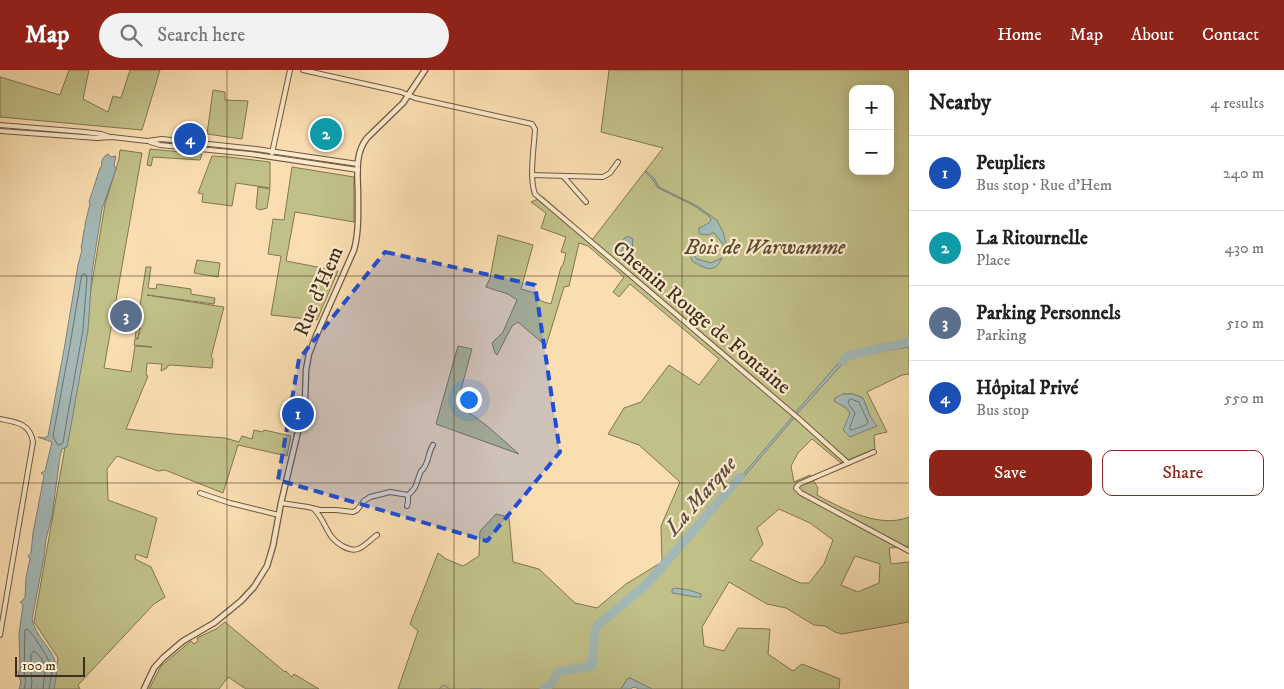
<!DOCTYPE html>
<html lang="en">
<head>
<meta charset="utf-8">
<style>
	:root { --surface:#fff; --page:#f2f2f2; --text:#202124; --muted:#757577; --line:#e0e0e0; --accent:#8f2418 }
	body { margin:0; font-family:"IM FELL DW Pica",serif; background:var(--page); color:var(--text) }
	.controls { position:absolute; right:15px; top:15px; display:grid; overflow:hidden; border-radius:10px; box-shadow:0 2px 12px #0003 }
	.controls button { width:45px; height:45px; display:grid; place-items:center; padding:0; border:0; border-bottom:1px solid var(--line); background:var(--surface); color:var(--text); font:25px sans-serif }
	.scale { position:absolute; left:15px; bottom:12px; width:70px; box-sizing:border-box; padding-left:5px; border:2px solid #412d1a; border-top:0; font-size:14px; line-height:18px; white-space:nowrap; color:#412d1a; -webkit-text-stroke:4px #fceacc; paint-order:stroke }
	.you { position:absolute; left:468px; top:329px; width:18px; height:18px; margin:-12px; border:4px solid #fff; border-radius:50%; background:#1a73e8; box-shadow:0 0 0 8px #1a73e833 }
	.badge { display:grid; place-items:center; width:32px; height:32px; border-radius:50%; background:var(--accent); color:#fff; font-size:16px; font-weight:700 }
	.pin { position:absolute; translate:-50% -50%; border:2px solid #fff; box-shadow:0 1px 5px #0006 }
	.list { margin:0; padding:0; list-style:none }
	h2 { display:flex; justify-content:space-between; align-items:center; height:65px; margin:0; padding:0 20px; font-size:21px }
	h2 small { font-size:16px; font-weight:400; color:var(--muted) }
	.list li { display:grid; grid-template-columns:32px 1fr auto; gap:15px; align-items:center; box-sizing:border-box; height:75px; padding:0 20px; border-top:1px solid var(--line) }
	.list b { display:block; font-size:19px; white-space:nowrap }
	.list p { margin:0; font-size:16px; white-space:nowrap; color:var(--muted) }
	.list em { font-size:16px; font-style:normal; color:var(--muted) }
	.actions { display:flex; gap:10px; padding:15px 20px }
	.actions a { flex:1; padding:11px 0; border:1px solid var(--accent); border-radius:10px; text-align:center; font-size:18px; color:var(--accent) }
	.actions .main { background:var(--accent); color:#fff }
	.icon { flex:none; width:28px; height:28px; fill:none; stroke:currentColor; stroke-width:2; stroke-linecap:round; stroke-linejoin:round }
	.map { position:relative; flex:none; width:909px; height:619px; overflow:hidden }
	header { display:flex; align-items:center; gap:30px; box-sizing:border-box; height:70px; padding:0 25px; background:var(--accent); color:#fff }
	header strong { font-size:24px }
	nav { display:flex; gap:28px; margin-inline-start:auto; font-size:18px }
	.search { width:350px; height:45px; background:var(--page); display:flex; align-items:center; gap:12px; box-sizing:border-box; padding:0 18px; border-radius:28px; color:var(--muted); font-size:19px }
	main { display:flex }
	aside { flex:1; background:var(--surface) }
	.map>svg:first-child { display:block }
	.green { fill:#c1c089; stroke:#817652; fill-rule:evenodd }
	.water { fill:#a3b9b7; stroke:#7c8178 }
	.lines { fill:none; stroke-linecap:round; stroke-linejoin:round }
	.shore { stroke:#727368; stroke-width:1 }
	.stream { stroke:#7c8178; stroke-width:1 }
	.river { stroke:#a3b9b7; stroke-width:9 }
	.minor-casing { stroke:#6f5940; stroke-width:6 }
	.tertiary-casing { stroke:#6f5940; stroke-width:7 }
	.minor { stroke:#fceacc; stroke-width:4 }
	.tertiary { stroke:#fceacc; stroke-width:4.5 }
	.marked { fill:#1d4ed8; fill-opacity:0.2; stroke:#1d4ed8; stroke-width:4; stroke-dasharray:10 6; stroke-linejoin:round }
	.grid { fill:none; stroke:#412d1a; stroke-width:1; stroke-opacity:0.55 }
	.labels { text-anchor:middle; stroke-width:4.5; stroke-linejoin:round; paint-order:stroke }
	.park-label { font-size:21px; font-style:italic; fill:#5b4a30; stroke:#fceacc }
	.street-label { font-size:21px; fill:#412d1a; stroke:#fceacc }
	.water-label { font-size:22px; font-style:italic; fill:#5a5041; stroke:#fceacc }
</style>
</head>
<body>
<header>
<strong>Map</strong>
<div class="search"><svg class="icon" aria-label="search" viewBox="0 0 24 24"><circle cx="10" cy="10" r="6"/><path d="M15 15l6 6"/></svg>Search here</div>
<nav><a>Home</a><a>Map</a><a>About</a><a>Contact</a></nav>
</header>
<main>
<div class="map">
<svg width="909" height="619" viewBox="0 0 909 619">
	<rect width="100%" height="100%" fill="#fadeb1"/>
	<filter id="stains"><feTurbulence type="fractalNoise" baseFrequency=".004" numOctaves="4"/><feColorMatrix values="0 0 0 0 .2 0 0 0 0 .09 0 0 0 0 .02 0 0 0 .5 -.17"/></filter>
	<radialGradient id="worn" r=".72"><stop offset=".6" stop-color="#630" stop-opacity="0"/><stop offset="1" stop-color="#630" stop-opacity=".3"/></radialGradient>
	<g class="green">
		<polygon points="69,0 89,0 83,29 108,42 113,26 121,28 130,0 160,0 142,60 0,47 0,7 60,25"/>
		<path d="M609 0H909V304L902 305 867 322 887 362 874 365 875 379 841 393 812 369 798 383 791 396 794 412 810 405 818 418 817 425C843 439 880 459 909 447V477L889 478 891 494 909 492V552L842 564 835 562 825 556 814 555 786 538 767 534 729 512 702 557 704 576 724 581 738 558 770 559 768 584 793 601 802 594 840 609 839 619H652L630 608 627 609 621 619H398L418 561 410 554 438 483 446 489 463 496 479 486 480 461 496 444 509 447 513 492 539 499 575 533 597 538 626 514 662 492 661 456 680 412 639 375 608 364 624 338 641 332 669 295 699 315 719 289 630 214 619 227 613 222 624 207 588 176 579 173 569 216 564 217 546 276 518 252 512 256 497 285 495 283 492 273 503 262 517 230 508 224 486 217 490 208 498 165 533 175 521 219 535 223 541 231 551 234 561 197 563 195 566 183 561 182 566 167 541 158 546 143 531 132 543 127 592 170 663 78 601 62ZM853 19H890V101H853ZM843 324H853L863 328 870 346 850 343 846 338ZM779 439 810 453 833 470 824 494 809 513H800L750 490 763 474 757 458ZM855 486 880 494 879 513 858 522 841 515Z"/>
		<polygon points="213,20 225,22 225,30 248,31 242,69 207,64"/>
		<polygon points="157,71 202,75 202,78 163,74 157,72"/>
		<polygon points="150,79 202,84 200,90 153,87 151,96 147,95"/>
		<polygon points="120,80 142,83 104,298 131,302 135,276 152,277 134,275 135,269 138,269 140,258 138,268 135,268 146,197 151,197 148,218 156,219 157,214 191,219 191,224 215,228 214,234 147,225 224,237 211,287 213,289 212,298 171,295 167,296 167,298 161,301 162,294 147,293 146,305 148,306 126,359 175,364 225,368 239,372 242,366 252,369 254,360 263,362 264,360 291,366 287,386 238,375 223,423 165,400 158,401 117,386 107,399 108,430 157,448 147,488 136,484 135,489 151,497 165,527 154,534 78,615 80,619 53,619 58,588 34,552 64,383 105,134 119,89"/>
		<polygon points="212,86 229,87 270,92 270,118 236,113 232,136 202,132 203,124 198,123"/>
		<polygon points="292,97 354,107 354,152 295,142 286,191 338,201 317,250 271,245 281,186 268,184 273,149 284,150"/>
		<polygon points="258,117 270,119 267,138 260,140 256,138"/>
		<polygon points="197,190 220,193 218,207 194,203"/>
		<polygon points="458,276 472,279 457,334 486,355 519,384 436,354"/>
		<polygon points="225,552 285,602 286,601 292,607 294,604 319,619 246,619 228,607 219,619 149,619 161,596 191,571 194,574 198,571 197,568 216,559"/>
	</g>
	<g class="water">
		<path d="M108 84 111 87 116 86 114 95 116 99 102 139 92 202 88 260 72 350 67 377 62 379 60 386 52 446 46 469 44 487 32 549C35 567 53 578 56 595 58 602 55 612 54 619H19L21 612 18 602 20 599 19 564 23 535 20 532 22 531 25 527 26 507 30 489 28 486 31 483 33 463 44 406 41 403 45 401 52 372 38 367 44 368 48 366 65 274 78 195 82 180 81 177 82 174 84 160 85 158V154L90 134 89 132 100 98 102 96C100 91 104 86 108 84Z"/>
		<polygon points="646,101 654,108 659,117 697,136 717,150 723,162 727,178 724,184 723,183 723,174 714,163 712,163 709,165 699,164 699,158 709,153 711,150 710,147 693,135 658,118 653,110 645,102"/>
		<path d="M626 167H630L633 169C632 177 633 186 626 191L621 182 623 178 622 171Z"/>
		<path d="M697 168 698 169 693 179V184L697 189 711 193 722 188C715 205 704 198 692 191 688 182 691 176 697 168Z"/>
		<polygon points="909,274 909,277 875,283 856,283 844,292 797,344 795,343 841,290 854,282"/>
		<polygon points="843,324 853,324 863,328 870,346 877,356 850,367 843,360 850,343 846,338 834,331 835,328"/>
		<polygon points="793,346 795,347 678,484 660,505 647,517 645,515 662,499"/>
		<polygon points="676,518 689,520 701,524 701,527 696,527 672,523 672,519"/>
		<polygon points="630,608 652,619 639,619 634,617 630,619 621,619 627,609"/>
	</g>
	<g class="lines">
		<g class="shore">
			<polygon points="85,204 87,207 83,260 67,349 63,373 59,375 57,374 53,366 70,275 81,209 82,205"/>
			<polygon points="851,329 859,332 868,352 866,355 852,360 850,359 850,357 855,343 848,333 849,330"/>
			<path d="M24 619 26 612 24 602 25 560 27 559C32 562 52 593 52 599 52 606 50 612 49 619"/>
			<path d="M31 619 32 613 31 602V584L34 581C50 594 44 602 43 619"/>
		</g>
		<g class="stream">
			<polyline points="439,619 444,615 450,619"/>
			<polyline points="470,619 482,619"/>
		</g>
		<g class="river">
			<polyline points="843,291 847,286 909,272"/>
			<polyline points="544,619 552,613 558,602 592,596 595,561 598,555 647,514 740,407"/>
		</g>
		<g class="minor-casing">
			<g id="minor">
				<path d="M303 0 401 22 415 28 532 54 535 59C534 77 529 108 535 124L798 348 848 393"/>
				<polyline points="0,55 85,62 101,64 110,67"/>
				<polyline points="0,61 97,68 112,67 147,71 162,69 256,79 358,94"/>
				<polyline points="150,72 160,75 250,84 358,100"/>
				<polyline points="272,83 290,0"/>
				<polyline points="532,105 603,107 610,103 618,92"/>
				<polyline points="563,106 586,132"/>
				<path d="M0 349C16 352 30 353 33 372L0 565"/>
				<polyline points="874,382 799,414 796,418 801,423 909,481"/>
				<polyline points="200,423 230,433 279,445"/>
				<polyline points="281,433 308,437 320,440 336,440 353,442 357,440 364,431 370,427 390,422 408,425"/>
				<path d="M407 436 408 432V425C418 417 416 412 421 401 422 401 426 395 426 394 429 388 429 381 433 375"/>
				<path d="M314 439C322 447 325 457 331 466 336 473 349 482 358 479 364 477 371 469 377 465"/>
			</g>
		</g>
		<g class="tertiary-casing">
			<path id="tertiary" d="M144 619 154 598 163 588 183 571 214 553 241 531 254 517 267 496 273 476 281 433 305 332 306 300 309 284 316 266 354 180C359 162 358 143 358 125 358 106 354 84 367 68L403 33 425 0"/>
		</g>
		<use href="#minor" class="minor"/>
		<use href="#tertiary" class="tertiary"/>
	</g>
	<path class="marked" d="M385 182 535 215 560 382 487 471 278 410 299 289Z"/>
	<path class="grid" d="M227 0V619M454 0V619M682 0V619M0 206H909M0 413H909"/>
	<g class="labels">
		<g class="park-label">
			<text x="765" y="184">Bois de Warwamme</text>
		</g>
		<g class="street-label">
			<text transform="translate(318 221) rotate(-67)" y="7">Rue d'Hem</text>
			<text transform="translate(702 247) rotate(40)" y="7">Chemin Rouge de Fontaine</text>
		</g>
		<g class="water-label">
			<text transform="translate(700 425) rotate(-49)" y="8">La Marque</text>
		</g>
	</g>
	<rect width="100%" height="100%" filter="url(#stains)"/>
	<rect width="100%" height="100%" fill="url(#worn)"/>
</svg>
<div class="controls">
<button>+</button>
<button>−</button>
</div>
<div class="scale">100 m</div>
<div class="you"></div>
<div class="pin badge" style="left:298px;top:344px;background:#1a4fb4">1</div>
<div class="pin badge" style="left:326px;top:64px;background:#0f9aa8">2</div>
<div class="pin badge" style="left:126px;top:246px;background:#5c6f8a">3</div>
<div class="pin badge" style="left:190px;top:69px;background:#1a4fb4">4</div>
</div>
<aside>
<h2>Nearby<small>4 results</small></h2>
<ul class="list">
<li><span class="badge" style="background:#1a4fb4">1</span><div><b>Peupliers</b><p>Bus stop · Rue d'Hem</p></div><em>240 m</em></li>
<li><span class="badge" style="background:#0f9aa8">2</span><div><b>La Ritournelle</b><p>Place</p></div><em>430 m</em></li>
<li><span class="badge" style="background:#5c6f8a">3</span><div><b>Parking Personnels</b><p>Parking</p></div><em>510 m</em></li>
<li><span class="badge" style="background:#1a4fb4">4</span><div><b>Hôpital Privé</b><p>Bus stop</p></div><em>550 m</em></li>
</ul>
<div class="actions"><a class="main">Save</a><a>Share</a></div>
</aside>
</main>
</body>
</html>
